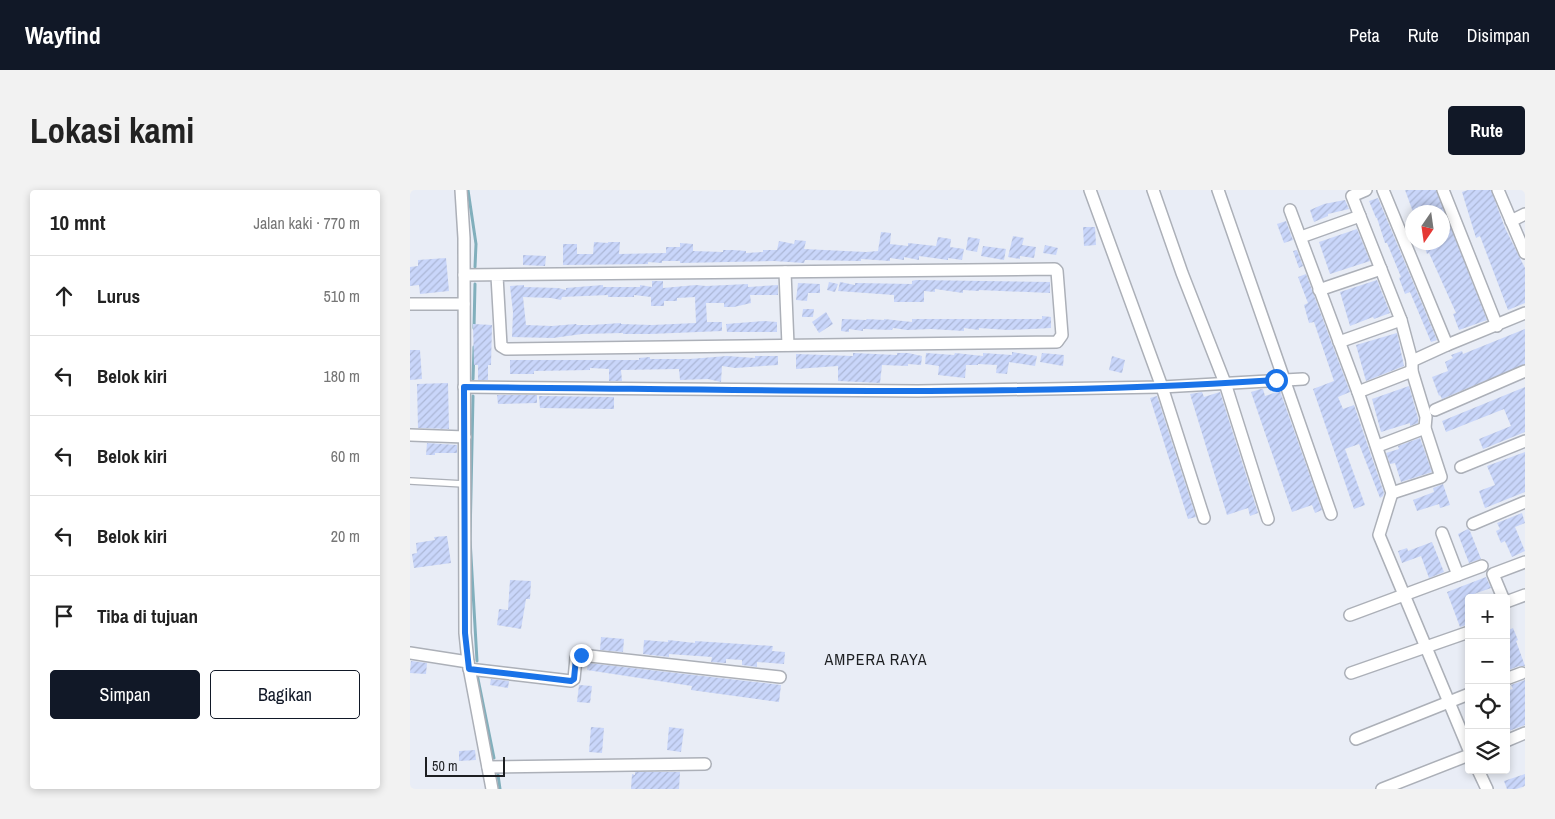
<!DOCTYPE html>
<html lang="id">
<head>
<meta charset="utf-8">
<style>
	:root { --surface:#fff; --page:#f2f2f2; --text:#222; --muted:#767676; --line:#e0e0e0; --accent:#111827 }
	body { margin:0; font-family:"Archivo Narrow",sans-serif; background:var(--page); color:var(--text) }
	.controls { position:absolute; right:15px; bottom:15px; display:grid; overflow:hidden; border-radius:5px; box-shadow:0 2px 8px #0003 }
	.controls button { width:45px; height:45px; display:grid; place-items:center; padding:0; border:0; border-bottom:1px solid var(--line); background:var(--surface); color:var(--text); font:25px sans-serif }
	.compass { position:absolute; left:995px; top:15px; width:45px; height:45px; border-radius:50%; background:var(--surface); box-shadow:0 2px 8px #0003; rotate:193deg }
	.scale { position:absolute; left:15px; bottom:12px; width:80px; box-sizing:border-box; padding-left:5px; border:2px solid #1d1f22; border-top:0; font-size:14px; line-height:18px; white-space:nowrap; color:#1d1f22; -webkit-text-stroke:4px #e9edf6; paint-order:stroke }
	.stop { position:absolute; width:15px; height:15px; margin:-11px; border:4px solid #1a73e8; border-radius:50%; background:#fff }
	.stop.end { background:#1a73e8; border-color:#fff; box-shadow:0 1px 5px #0008 }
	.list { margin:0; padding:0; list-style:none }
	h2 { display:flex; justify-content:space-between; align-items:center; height:65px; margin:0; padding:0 20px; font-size:21px }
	h2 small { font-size:16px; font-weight:400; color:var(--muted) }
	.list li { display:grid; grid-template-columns:32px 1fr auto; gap:15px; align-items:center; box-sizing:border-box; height:80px; padding:0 20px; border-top:1px solid var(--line) }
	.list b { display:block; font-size:19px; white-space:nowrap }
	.list em { font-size:16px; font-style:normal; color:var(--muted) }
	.actions { display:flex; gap:10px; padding:15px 20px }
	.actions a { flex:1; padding:11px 0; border:1px solid var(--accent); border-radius:5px; text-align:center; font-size:18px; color:var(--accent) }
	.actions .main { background:var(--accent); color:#fff }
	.icon { flex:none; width:28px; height:28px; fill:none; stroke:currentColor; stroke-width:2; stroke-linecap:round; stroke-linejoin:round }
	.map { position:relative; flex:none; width:1115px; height:599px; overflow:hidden; border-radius:5px }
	header { display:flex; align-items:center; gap:30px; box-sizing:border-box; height:70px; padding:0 25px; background:var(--accent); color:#fff }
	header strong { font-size:24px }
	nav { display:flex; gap:28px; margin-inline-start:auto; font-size:18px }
	.intro { display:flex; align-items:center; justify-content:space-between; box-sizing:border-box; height:120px; padding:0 30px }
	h1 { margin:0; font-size:35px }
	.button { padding:12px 22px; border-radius:5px; background:var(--accent); color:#fff; font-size:18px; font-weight:700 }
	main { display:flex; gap:30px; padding:0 30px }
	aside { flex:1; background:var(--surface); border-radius:5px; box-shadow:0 2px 8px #0003 }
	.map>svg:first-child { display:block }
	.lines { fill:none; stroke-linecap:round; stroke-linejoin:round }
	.stream { stroke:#81afbc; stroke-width:3 }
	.building { fill:url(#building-hatch); fill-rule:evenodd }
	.lane-casing { stroke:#acb0b8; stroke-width:8 }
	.street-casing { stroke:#acb0b8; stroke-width:14 }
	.lane { stroke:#fff; stroke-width:5.5 }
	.street { stroke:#fff; stroke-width:11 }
	.route { stroke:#1a73e8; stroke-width:6 }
	.labels { text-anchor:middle; stroke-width:5; stroke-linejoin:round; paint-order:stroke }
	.quarter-label { font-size:16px; letter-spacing:1px; fill:#1d1f22; stroke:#e9edf6 }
</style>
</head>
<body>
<header>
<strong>Wayfind</strong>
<nav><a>Peta</a><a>Rute</a><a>Disimpan</a></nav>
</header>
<div class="intro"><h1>Lokasi kami</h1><a class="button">Rute</a></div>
<main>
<aside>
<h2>10 mnt<small>Jalan kaki · 770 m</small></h2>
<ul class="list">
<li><svg class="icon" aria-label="ahead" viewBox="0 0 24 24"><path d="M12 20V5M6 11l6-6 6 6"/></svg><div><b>Lurus</b></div><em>510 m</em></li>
<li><svg class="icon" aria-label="left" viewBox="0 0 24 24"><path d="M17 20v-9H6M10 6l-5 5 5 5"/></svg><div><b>Belok kiri</b></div><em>180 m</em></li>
<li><svg class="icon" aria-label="left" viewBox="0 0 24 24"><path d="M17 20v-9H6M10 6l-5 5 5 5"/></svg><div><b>Belok kiri</b></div><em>60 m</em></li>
<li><svg class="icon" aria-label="left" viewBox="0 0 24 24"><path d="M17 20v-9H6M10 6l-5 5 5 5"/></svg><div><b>Belok kiri</b></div><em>20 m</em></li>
<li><svg class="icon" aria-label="arrive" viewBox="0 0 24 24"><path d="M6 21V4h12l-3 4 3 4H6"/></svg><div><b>Tiba di tujuan</b></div></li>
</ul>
<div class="actions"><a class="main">Simpan</a><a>Bagikan</a></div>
</aside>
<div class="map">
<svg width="1115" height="599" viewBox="0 0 1115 599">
	<defs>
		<pattern id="building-hatch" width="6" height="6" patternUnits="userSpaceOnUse" patternTransform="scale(1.25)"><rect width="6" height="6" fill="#c9d6fa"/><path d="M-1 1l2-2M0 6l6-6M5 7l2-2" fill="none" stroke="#acb7d6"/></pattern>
	</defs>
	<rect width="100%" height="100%" fill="#e9edf6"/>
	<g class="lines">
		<g class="stream">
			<polyline points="58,0 66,54 65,77"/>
			<polyline points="64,138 65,94"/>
			<polyline points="63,189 64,157"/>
			<polyline points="63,206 60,349 67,471"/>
			<polyline points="67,484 84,568"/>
			<polyline points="88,585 90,599"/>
		</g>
	</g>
	<g class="building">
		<polygon points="995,0 1026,0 1077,130 1049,140 1043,124 1046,123 1019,63 1017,64 1013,52 1032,52 1032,22 1003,22"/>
		<polygon points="1058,0 1081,0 1095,38 1115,78 1115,113 1098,120 1070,46 1066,48 1052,2"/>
		<polygon points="968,8 1027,150 1021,152 1000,102 995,104 989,88 991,87 977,53 975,53 967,28 966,28 959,11"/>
		<polygon points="935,10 939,19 918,24 918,26 904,32 900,20 914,14"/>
		<polygon points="876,31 883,50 874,53 867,34"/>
		<polygon points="673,37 685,37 686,55 674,56"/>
		<polygon points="947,39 960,71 920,84 909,52"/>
		<polygon points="471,42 481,43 480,54 498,56 498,53 526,56 528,47 541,49 540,57 554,59 552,70 538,68 538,70 509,66 509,70 494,67 494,70 480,68 480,71 451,69 451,71 395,70 394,73 364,71 270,73 270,71 252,71 252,73 238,72 238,74 153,75 153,54 167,54 167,64 183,64 184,52 198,53 198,52 210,52 209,64 256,63 256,57 270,57 270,53 283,54 283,61 313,62 313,60 323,60 336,61 336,63 353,62 353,60 367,60 369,51 384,54 385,50 396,51 394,59 456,62 468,61"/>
		<polygon points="603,46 614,48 612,55 626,57 624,68 610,66 610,69 598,67"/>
		<polygon points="558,47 570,49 567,62 556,60"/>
		<polygon points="635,55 648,58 646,65 633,63"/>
		<polygon points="573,56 596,59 594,70 571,66"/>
		<polygon points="887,60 893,76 889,78 883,61"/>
		<polygon points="113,65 136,66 135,76 113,75"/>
		<polygon points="36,68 39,101 10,104 9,95 0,96 0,77 8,76 8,70"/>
		<polygon points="896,84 940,202 928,207 933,219 944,215 974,303 973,306 970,308 949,254 935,259 955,315 944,319 903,199 924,191 904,132 899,133 894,115 898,113 888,87"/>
		<polygon points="506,90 640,92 640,103 569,100 569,101 553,100 553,103 525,99 525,102 514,101 514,112 484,112 484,105 428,101 430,92 445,95 445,93 502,94 502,91"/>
		<polygon points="967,90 980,123 964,129 963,127 940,136 930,102"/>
		<path d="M242 91H253V98L286 95 296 96 338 94V97L368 95V105H340L341 113 324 117H314V113H296L297 132H312V141L240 144H213V143L172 144 143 148 102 147 103 122 100 96 114 95V97L148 98 156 100V98L193 95V97H230V95L242 97ZM198 105V107H224V105L241 107V116H254V111H267V108L285 107 286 133 242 135 211 134V133L182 135H167L166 134 142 136 116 135 113 107 141 108 151 110 152 107Z"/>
		<polygon points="419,92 428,94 425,102 417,100"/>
		<polygon points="388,93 410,94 410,103 398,103 397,111 386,110"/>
		<polygon points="393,119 404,119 403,127 392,127"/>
		<polygon points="416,122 423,134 409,143 402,132"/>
		<polygon points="632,126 641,127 641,138 598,140 569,138 569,140 554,138 554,141 521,139 497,140 483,138 482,140 453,139 453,141 439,139 439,142 431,141 432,129 456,130 457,129 474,130 474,129 502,132 502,129 632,129"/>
		<polygon points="354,131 367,132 367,142 317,142 316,134"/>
		<polygon points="63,134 82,135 81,175 78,175 78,190 68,190 68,175 64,175"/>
		<polygon points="1115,139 1115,174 1032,209 1030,205 1029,206 1022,187 1038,181 1035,172 1043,168 1041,165 1052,161 1053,164"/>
		<polygon points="987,143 994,176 956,191 946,155"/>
		<polygon points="0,160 10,160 12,189 0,190"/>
		<polygon points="602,162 627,166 625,176 599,172 597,184 586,183 587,175 568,174 568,175 556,175 555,188 528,185 529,176 515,174 516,163 544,165 545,163 573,166 573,163 602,165"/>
		<polygon points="443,163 487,165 487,163 498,163 512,166 511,175 498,174 498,176 472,175 470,193 428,191 428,176 386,179 386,164 443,166"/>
		<polygon points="632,163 654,165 653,176 630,172"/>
		<polygon points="317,166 345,168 345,166 368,166 368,175 325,178 312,176 311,192 298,189 270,190 269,179 211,180 212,191 199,191 199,179 180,178 180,180 124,181 124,184 100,184 100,170 229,170 229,168 240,167 240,169 280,169"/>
		<polygon points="702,166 715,170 712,183 699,180"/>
		<polygon points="38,193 39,239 8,238 7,194"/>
		<polygon points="999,196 1008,228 1008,233 1000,236 1000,233 971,242 962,209"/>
		<polygon points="1115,197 1115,242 1073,259 1069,249 1101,236 1094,219 1036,242 1032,231"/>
		<polygon points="851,199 853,199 855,206 870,201 912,320 905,323 902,315 882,322 841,202"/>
		<polygon points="792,202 794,207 810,202 848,323 840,326 838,318 817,325 780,204"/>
		<polygon points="87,205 127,205 127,213 88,214"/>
		<polygon points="129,206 204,207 204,219 130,218"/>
		<polygon points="747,206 786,327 778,329 740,208"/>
		<polygon points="1010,248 1022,282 991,292 985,273 980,274 976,263 989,259 988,256"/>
		<polygon points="17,253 47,255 47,263 25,263 25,265 16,265"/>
		<polygon points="1115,262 1115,302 1075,318 1069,301 1085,295 1077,276"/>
		<polygon points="1033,294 1040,315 1030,318 1029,314 1007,321 1003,310 1024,302 1023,298"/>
		<polygon points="1112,323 1115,333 1105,337 1115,361 1102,367 1095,351 1091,353 1086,341 1090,339 1087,333"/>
		<polygon points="1058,339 1060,341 1071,369 1059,373 1048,344"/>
		<polygon points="37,346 41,373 4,378 2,364 7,363 6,353 25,350 24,347"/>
		<polygon points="1022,352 1034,382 1019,388 1011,366 992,373 988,361 997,358 998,361"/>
		<polygon points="1076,387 1081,398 1061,405 1061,407 1059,408 1059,434 1050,437 1037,402"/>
		<polygon points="100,390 121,391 120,409 116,409 111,439 87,435 89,419 98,420"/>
		<polygon points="1103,438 1108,450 1106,451 1115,476 1109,476 1096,481 1096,441"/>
		<polygon points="191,447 214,449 213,462 190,460"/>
		<polygon points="234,450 258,452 258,450 285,453 285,451 363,456 362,461 375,462 374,474 347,472 347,477 332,475 332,470 316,469 316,473 301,472 302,467 259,464 259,467 233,464"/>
		<polygon points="1,471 17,473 16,484 0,483"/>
		<polygon points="178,473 371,495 369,512 281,500 282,496 177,480"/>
		<polygon points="81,489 99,491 98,498 80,495"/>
		<polygon points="1115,490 1115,535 1096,542 1096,501 1103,499 1101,495"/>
		<polygon points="169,495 182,496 180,513 167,512"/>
		<polygon points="181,537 194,538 192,563 179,562"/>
		<polygon points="259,537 274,539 271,562 257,560"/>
		<polygon points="65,560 66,570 49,571 49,561"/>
		<polygon points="225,582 270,582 269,599 221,599 222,584 225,585"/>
		<polygon points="1115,584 1115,596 1106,599 1097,599 1094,591"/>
	</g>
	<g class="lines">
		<g class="lane-casing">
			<polyline id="lane" points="0,291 54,294"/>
		</g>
		<g class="street-casing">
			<g id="street">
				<polyline points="51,0 54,48 55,443 58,472 82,599"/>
				<polyline points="680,0 752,197 794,328"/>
				<polyline points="743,0 772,83 815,193 858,329"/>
				<polyline points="808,0 921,324"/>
				<polyline points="956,0 942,6 991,130 1002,171 1002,181 1016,227 1015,238 1031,287 982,303"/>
				<polyline points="973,0 1037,155"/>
				<polyline points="1033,0 1087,136"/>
				<polyline points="1088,0 1115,63"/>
				<polyline points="880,20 948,202 982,303 969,345 1059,560"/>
				<polyline points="1101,31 1115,24"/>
				<polyline points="891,47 950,26"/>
				<polyline points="375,82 378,155"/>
				<polyline points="54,85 645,79 647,81 652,145 647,152 96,159 91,156 87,86"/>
				<polyline points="909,100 971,79"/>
				<polyline points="0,114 54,114"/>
				<polyline points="929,152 991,130"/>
				<polyline points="1002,171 1037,155 1115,123"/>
				<polyline points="54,197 508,201 752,197 893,189"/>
				<polyline points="948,202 1002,181"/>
				<polyline points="1025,220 1115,181"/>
				<polyline points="0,245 55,247"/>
				<polyline points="968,256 1015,238"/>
				<polyline points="1051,277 1115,251"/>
				<polyline points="1063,334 1115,312"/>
				<polyline points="1032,343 1048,385"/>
				<polyline points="1093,408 1083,384 1115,372"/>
				<polyline points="1096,412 1115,405"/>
				<polyline points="940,425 1072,376"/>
				<polyline points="0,463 58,472"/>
				<polyline points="59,479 161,491 164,489 166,468 171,465 370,487"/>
				<polyline points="941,483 1059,442"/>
				<polyline points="1096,489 1112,483"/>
				<polyline points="946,549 1059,504"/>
				<polyline points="1096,551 1115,543"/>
				<polyline points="78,577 295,574"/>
				<polyline points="1068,580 1077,599"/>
				<polyline points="972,599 1059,565"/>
			</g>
		</g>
		<use href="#lane" class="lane"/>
		<use href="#street" class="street"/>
	</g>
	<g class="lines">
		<path class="route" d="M171 465 166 468 164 489 161 491 59 479 55 443 54 197C325 199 596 208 866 190"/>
	</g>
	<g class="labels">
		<g class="quarter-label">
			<text x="466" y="475">AMPERA RAYA</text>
		</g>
	</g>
</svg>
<div class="controls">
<button>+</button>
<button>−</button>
<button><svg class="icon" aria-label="locate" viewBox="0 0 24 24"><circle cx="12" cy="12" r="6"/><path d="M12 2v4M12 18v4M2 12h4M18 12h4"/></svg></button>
<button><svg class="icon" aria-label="layers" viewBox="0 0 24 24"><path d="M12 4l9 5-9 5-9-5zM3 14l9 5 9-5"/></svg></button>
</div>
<svg class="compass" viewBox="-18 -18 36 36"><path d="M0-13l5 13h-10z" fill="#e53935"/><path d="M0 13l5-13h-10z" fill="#767676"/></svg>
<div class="scale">50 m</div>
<div class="stop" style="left:866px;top:190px"></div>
<div class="stop end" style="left:171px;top:465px"></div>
</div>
</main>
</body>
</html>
